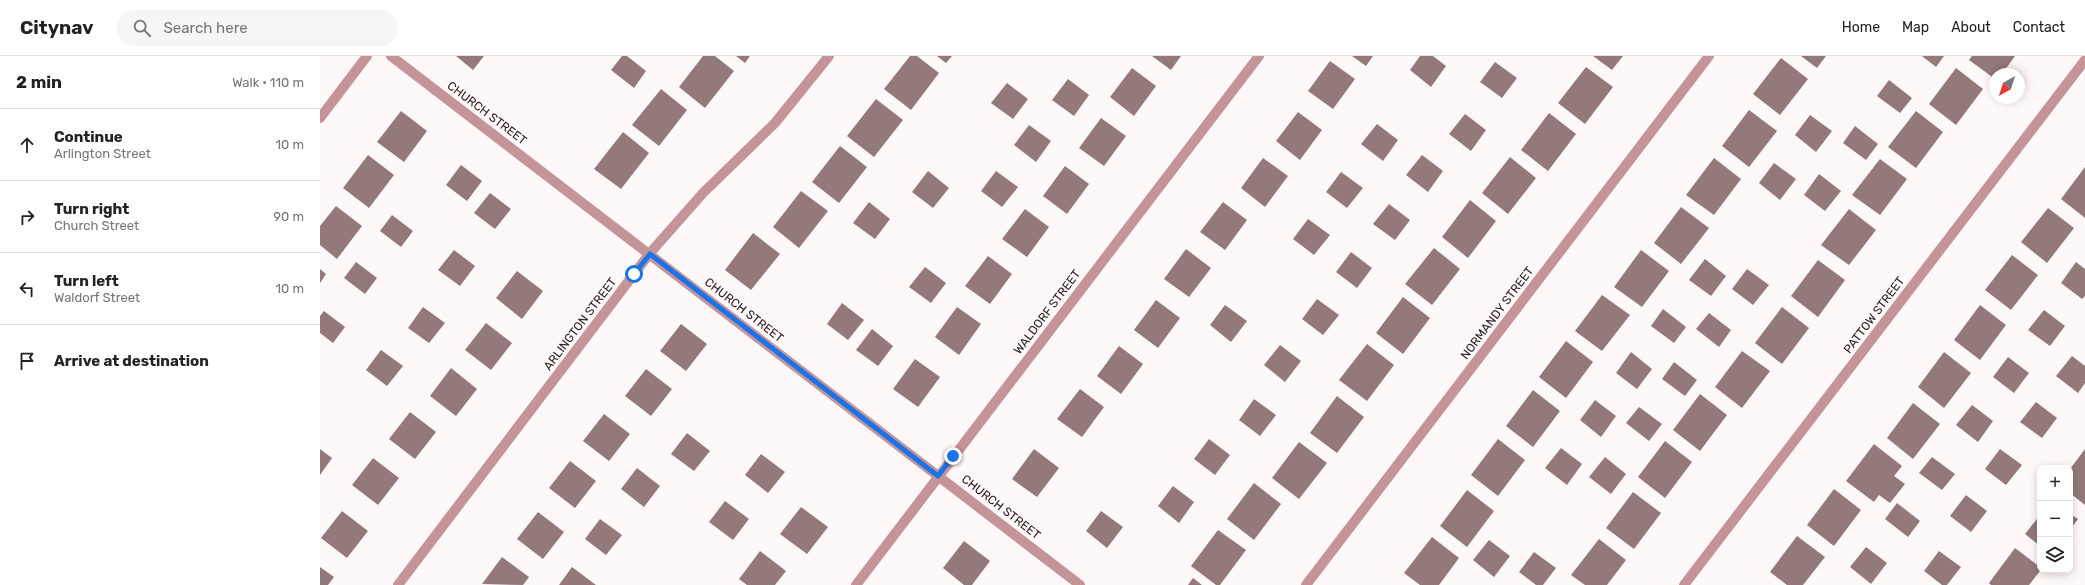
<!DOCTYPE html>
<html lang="en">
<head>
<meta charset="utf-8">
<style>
	:root { --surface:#fff; --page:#f6f6f6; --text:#222; --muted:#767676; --line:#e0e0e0 }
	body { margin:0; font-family:Rubik,sans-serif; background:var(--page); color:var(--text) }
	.controls { position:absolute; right:12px; bottom:12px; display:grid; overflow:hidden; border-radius:8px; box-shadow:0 2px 10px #0003 }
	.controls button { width:36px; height:36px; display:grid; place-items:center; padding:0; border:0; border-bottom:1px solid var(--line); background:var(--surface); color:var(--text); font:20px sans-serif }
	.compass { position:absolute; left:1669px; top:12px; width:36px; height:36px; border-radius:50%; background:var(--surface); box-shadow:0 2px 10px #0003; rotate:219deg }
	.stop { position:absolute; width:12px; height:12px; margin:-9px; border:3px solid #1a73e8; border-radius:50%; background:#fff }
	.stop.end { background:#1a73e8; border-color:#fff; box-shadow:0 1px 4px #0008 }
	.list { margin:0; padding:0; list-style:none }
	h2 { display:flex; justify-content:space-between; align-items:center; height:52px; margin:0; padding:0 16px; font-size:17px }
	h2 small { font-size:13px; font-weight:400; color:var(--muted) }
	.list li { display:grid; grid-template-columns:26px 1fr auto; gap:12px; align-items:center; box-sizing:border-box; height:72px; padding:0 16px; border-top:1px solid var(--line) }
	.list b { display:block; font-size:15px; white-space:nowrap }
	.list p { margin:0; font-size:13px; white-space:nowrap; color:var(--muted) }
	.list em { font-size:13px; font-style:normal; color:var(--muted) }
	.icon { flex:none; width:22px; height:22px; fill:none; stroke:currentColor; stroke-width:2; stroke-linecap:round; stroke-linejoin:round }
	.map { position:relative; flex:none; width:1765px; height:529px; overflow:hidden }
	header { display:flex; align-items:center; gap:24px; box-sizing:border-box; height:56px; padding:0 20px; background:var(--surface); border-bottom:1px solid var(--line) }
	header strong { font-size:19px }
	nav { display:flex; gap:22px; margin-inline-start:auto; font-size:14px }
	.search { width:280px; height:36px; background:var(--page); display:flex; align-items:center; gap:10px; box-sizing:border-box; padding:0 14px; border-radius:16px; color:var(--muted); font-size:15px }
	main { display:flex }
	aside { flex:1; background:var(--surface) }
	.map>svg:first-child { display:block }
	.building { fill:#94797b }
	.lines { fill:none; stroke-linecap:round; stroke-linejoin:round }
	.street { stroke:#c49499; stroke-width:10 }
	.route { stroke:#1a73e8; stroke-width:5 }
	.labels { text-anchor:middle; stroke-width:4; stroke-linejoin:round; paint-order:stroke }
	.street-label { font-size:12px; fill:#2c2122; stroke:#fff8f9 }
</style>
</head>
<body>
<header>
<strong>Citynav</strong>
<div class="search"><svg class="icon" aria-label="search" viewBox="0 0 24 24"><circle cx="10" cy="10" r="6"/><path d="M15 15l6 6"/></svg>Search here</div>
<nav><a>Home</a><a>Map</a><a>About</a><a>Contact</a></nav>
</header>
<main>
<aside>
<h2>2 min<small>Walk · 110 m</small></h2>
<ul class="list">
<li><svg class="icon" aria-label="ahead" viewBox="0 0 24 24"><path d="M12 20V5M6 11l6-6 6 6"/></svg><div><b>Continue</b><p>Arlington Street</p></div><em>10 m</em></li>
<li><svg class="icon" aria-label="right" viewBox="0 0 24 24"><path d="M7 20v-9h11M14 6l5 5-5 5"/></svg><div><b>Turn right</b><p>Church Street</p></div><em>90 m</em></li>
<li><svg class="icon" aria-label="left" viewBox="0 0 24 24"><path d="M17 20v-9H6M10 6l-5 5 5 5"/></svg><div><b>Turn left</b><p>Waldorf Street</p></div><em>10 m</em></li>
<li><svg class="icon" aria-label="arrive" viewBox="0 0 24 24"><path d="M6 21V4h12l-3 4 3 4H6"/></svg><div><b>Arrive at destination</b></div></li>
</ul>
</aside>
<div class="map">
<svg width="1765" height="529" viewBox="0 0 1765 529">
	<rect width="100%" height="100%" fill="#fff8f9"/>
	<g class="building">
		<polygon points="136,0 164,0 153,14"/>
		<polygon points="302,0 307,0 326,15 314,32 291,14"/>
		<polygon points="383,0 395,0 414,15 385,52 359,31"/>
		<polygon points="416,0 430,0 425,7"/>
		<polygon points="590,0 597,0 619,17 591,54 564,33"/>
		<polygon points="617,0 632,0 626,7"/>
		<polygon points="832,0 861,0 851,14"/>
		<polygon points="1032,0 1053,0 1046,10"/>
		<polygon points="1100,0 1113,0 1126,10 1111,31 1090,14"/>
		<polygon points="1273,0 1303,0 1292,14"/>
		<polygon points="1481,0 1506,0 1497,12"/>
		<polygon points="1602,0 1624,0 1616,11"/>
		<polygon points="1652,0 1695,0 1682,18 1675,18 1675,23 1649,4"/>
		<polygon points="1461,2 1488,23 1460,59 1433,38"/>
		<polygon points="1010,5 1035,23 1013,53 988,35"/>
		<polygon points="1175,6 1197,22 1182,42 1160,26"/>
		<polygon points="1266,11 1293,31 1265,68 1238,47"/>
		<polygon points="812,12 836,30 814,60 790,41"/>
		<polygon points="1636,12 1663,33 1636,69 1609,48"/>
		<polygon points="748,23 769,39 754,60 732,44"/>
		<polygon points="1569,24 1592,42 1580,57 1557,40"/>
		<polygon points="687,27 708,43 693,63 671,47"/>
		<polygon points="341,33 367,54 339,90 312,69"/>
		<polygon points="556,43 583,64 554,101 527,80"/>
		<polygon points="1429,54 1457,75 1429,111 1402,90"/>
		<polygon points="81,55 107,75 84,106 57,86"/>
		<polygon points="1596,55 1623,76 1596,112 1568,91"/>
		<polygon points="978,56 1002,74 980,104 956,85"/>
		<polygon points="1229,57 1256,78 1228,115 1201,94"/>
		<polygon points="1145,58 1166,74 1151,95 1129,78"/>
		<polygon points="1490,59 1512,75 1496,96 1475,79"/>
		<polygon points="781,62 806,80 784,110 759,92"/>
		<polygon points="1057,68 1078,84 1063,105 1041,88"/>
		<polygon points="709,69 731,85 716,106 694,89"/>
		<polygon points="1535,70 1558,88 1546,104 1523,87"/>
		<polygon points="303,76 329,97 301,133 274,113"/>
		<polygon points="520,90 547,111 519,147 492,126"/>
		<polygon points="48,99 74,119 49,152 23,132"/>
		<polygon points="1102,99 1123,115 1108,136 1086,119"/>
		<polygon points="1190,101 1216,122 1188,158 1162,137"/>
		<polygon points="943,102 968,120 945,151 921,132"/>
		<polygon points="1394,102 1421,123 1394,159 1366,139"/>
		<polygon points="1560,103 1587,123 1560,159 1532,139"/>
		<polygon points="1454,107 1476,123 1460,144 1439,127"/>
		<polygon points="141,109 162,125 147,145 126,129"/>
		<polygon points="745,110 769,128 747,158 723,140"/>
		<polygon points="1765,111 1765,162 1741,143"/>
		<polygon points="608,115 629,132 613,152 592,136"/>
		<polygon points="676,115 698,131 682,151 661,135"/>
		<polygon points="1021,116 1043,132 1027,152 1006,136"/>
		<polygon points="1499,118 1521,135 1505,155 1484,139"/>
		<polygon points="481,135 508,155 479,192 453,171"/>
		<polygon points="170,137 191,153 175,173 154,157"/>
		<polygon points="1150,144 1176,165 1148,202 1122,181"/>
		<polygon points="549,146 570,163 555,183 533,167"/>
		<polygon points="903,146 927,164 905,194 880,176"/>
		<polygon points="1069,148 1090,164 1075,184 1053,168"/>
		<polygon points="16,150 42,170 17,203 0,189 0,170"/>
		<polygon points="1361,151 1389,172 1361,208 1334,187"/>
		<polygon points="1728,152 1754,172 1727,207 1701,186"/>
		<polygon points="705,153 729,171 707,201 682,183"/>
		<polygon points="1529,153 1556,174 1529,209 1501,189"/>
		<polygon points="72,159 93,175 81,191 60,175"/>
		<polygon points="988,163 1010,179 994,199 973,183"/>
		<polygon points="433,177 460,198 431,234 405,214"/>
		<polygon points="1114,192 1140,213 1112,249 1085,228"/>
		<polygon points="866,193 891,212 869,241 844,223"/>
		<polygon points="134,194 155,210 140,230 118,214"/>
		<polygon points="1321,194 1349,215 1322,251 1294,231"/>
		<polygon points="1031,196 1052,212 1037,232 1016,216"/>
		<polygon points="1692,199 1718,219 1691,254 1665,234"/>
		<polygon points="668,200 692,218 670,248 645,230"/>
		<polygon points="1385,203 1406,220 1391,240 1369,224"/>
		<polygon points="1498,204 1525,224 1498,261 1471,240"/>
		<polygon points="36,206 57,222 45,238 24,222"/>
		<polygon points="1756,206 1765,213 1765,240 1762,243 1741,227"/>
		<polygon points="605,211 626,227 611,247 589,231"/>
		<polygon points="0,213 6,218 0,227"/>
		<polygon points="1427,213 1449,229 1433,249 1412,233"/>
		<polygon points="197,215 223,235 202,263 176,242"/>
		<polygon points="1282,239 1310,259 1282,295 1255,275"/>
		<polygon points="1083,241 1110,262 1083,298 1056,277"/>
		<polygon points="997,243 1019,259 1003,279 982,263"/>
		<polygon points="836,244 860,262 838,292 814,274"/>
		<polygon points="522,247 544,264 528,284 507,268"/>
		<polygon points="905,249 927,265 911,286 890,269"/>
		<polygon points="1660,249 1686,269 1660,304 1634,284"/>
		<polygon points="103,251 125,267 109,287 88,272"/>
		<polygon points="637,251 661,268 639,299 615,281"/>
		<polygon points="1462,251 1489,272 1462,308 1435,287"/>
		<polygon points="1343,253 1366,271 1354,287 1331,270"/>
		<polygon points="1724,254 1745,270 1730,290 1708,274"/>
		<polygon points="4,255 25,271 13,287 0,277 0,260"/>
		<polygon points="1389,257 1411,274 1399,291 1376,273"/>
		<polygon points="166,267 192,287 171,314 145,294"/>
		<polygon points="361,268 387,288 366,315 340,295"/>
		<polygon points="552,273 573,290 558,310 536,294"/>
		<polygon points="1246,285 1273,306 1246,342 1219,321"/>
		<polygon points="1047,288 1074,309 1047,345 1019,324"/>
		<polygon points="960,289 981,305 965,326 944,309"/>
		<polygon points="799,290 823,308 801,338 777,320"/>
		<polygon points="61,294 83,310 67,330 46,314"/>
		<polygon points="1422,295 1450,315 1422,352 1395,331"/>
		<polygon points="1311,296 1332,313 1317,333 1296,317"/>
		<polygon points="1624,296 1651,317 1624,352 1598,331"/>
		<polygon points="1752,300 1765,310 1765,327 1758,337 1736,320"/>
		<polygon points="1688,301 1709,317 1694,337 1673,321"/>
		<polygon points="595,303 620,321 598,351 573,333"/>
		<polygon points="1354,306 1377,324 1365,340 1342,323"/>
		<polygon points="131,312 157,333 136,360 110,340"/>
		<polygon points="326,313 352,333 331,360 305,340"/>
		<polygon points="760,333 784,351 762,381 737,363"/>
		<polygon points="1213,334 1240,355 1213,391 1186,370"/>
		<polygon points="1380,338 1407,359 1380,395 1353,374"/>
		<polygon points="1017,340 1044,361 1017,397 990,377"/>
		<polygon points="934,343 956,359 940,380 919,364"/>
		<polygon points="1275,344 1296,360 1281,381 1260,364"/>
		<polygon points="1716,346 1737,362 1722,382 1700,366"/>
		<polygon points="1593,347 1620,368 1593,403 1567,382"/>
		<polygon points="1652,349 1673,365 1658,386 1636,369"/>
		<polygon points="1319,351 1342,368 1329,385 1306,367"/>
		<polygon points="90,356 116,376 95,403 69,383"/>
		<polygon points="284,358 310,378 289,405 263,385"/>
		<polygon points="367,377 390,395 374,415 351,398"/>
		<polygon points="889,383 910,399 895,419 874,403"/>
		<polygon points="1178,383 1205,404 1178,440 1151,419"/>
		<polygon points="1345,385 1372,406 1345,442 1318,421"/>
		<polygon points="979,386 1007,407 979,443 952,422"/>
		<polygon points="1554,388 1582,410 1574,420 1585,428 1570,447 1559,439 1554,446 1526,425"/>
		<polygon points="1241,392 1262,408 1247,429 1225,412"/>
		<polygon points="0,393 12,402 0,419"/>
		<polygon points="714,393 739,412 717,441 692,423"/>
		<polygon points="1680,393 1702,409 1686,429 1665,413"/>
		<polygon points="1765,393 1765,449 1750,437 1750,413"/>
		<polygon points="441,398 465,416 448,437 425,419"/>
		<polygon points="1285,401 1306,418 1291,438 1269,421"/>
		<polygon points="1612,401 1635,418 1622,434 1599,417"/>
		<polygon points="53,402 79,422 58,449 32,429"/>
		<polygon points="250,405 276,425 255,452 229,432"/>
		<polygon points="317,412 340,430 324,451 301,433"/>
		<polygon points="934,427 961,448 934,484 907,463"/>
		<polygon points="853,430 874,446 859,467 838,450"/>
		<polygon points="1514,433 1541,454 1514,490 1487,469"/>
		<polygon points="1147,434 1174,455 1147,491 1120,470"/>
		<polygon points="1313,436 1341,457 1314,493 1286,472"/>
		<polygon points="1646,439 1667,455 1651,476 1630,460"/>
		<polygon points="405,445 429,463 413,484 389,466"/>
		<polygon points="1577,447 1600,465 1588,481 1565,463"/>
		<polygon points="481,451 508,471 487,498 460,478"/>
		<polygon points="22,455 48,475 27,502 1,482"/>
		<polygon points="781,455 803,471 787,492 766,475"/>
		<polygon points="218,456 244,476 223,503 197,483"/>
		<polygon points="1750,458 1758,463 1750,474"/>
		<polygon points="1720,459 1720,490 1705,478"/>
		<polygon points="280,463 302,479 286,499 265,483"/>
		<polygon points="898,474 926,494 900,529 896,529 871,510"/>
		<polygon points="1477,480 1505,501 1483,529 1467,529 1450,516"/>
		<polygon points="1112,481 1139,502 1119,529 1100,529 1084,517"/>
		<polygon points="1279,483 1306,504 1287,529 1265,529 1251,519"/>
		<polygon points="1169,484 1190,500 1174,521 1153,504"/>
		<polygon points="644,485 670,505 652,529 644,529 623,512"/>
		<polygon points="1546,491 1567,507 1551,528 1530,511"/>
		<polygon points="1695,492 1720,511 1720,515 1709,529 1671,529 1669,527"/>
		<polygon points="440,495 466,515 455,529 427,529 419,523"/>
		<polygon points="1619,495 1641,511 1627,529 1622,529 1604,515"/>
		<polygon points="1214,496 1236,512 1223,529 1216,529 1199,516"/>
		<polygon points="182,501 209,521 203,529 162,528"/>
		<polygon points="0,511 14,521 8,529 0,529"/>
		<polygon points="252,511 276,529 239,529"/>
		<polygon points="873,522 882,529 868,529"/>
	</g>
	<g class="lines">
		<g class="street">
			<polyline points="71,0 760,529"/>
			<polyline points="0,62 47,0"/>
			<polyline points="78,529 330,197 383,137 455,67 509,0"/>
			<polyline points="536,529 939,0"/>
			<polyline points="986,529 1389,0"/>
			<polyline points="1364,529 1765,4"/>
		</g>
	</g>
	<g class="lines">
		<polyline class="route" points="314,218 330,198 618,420 633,400"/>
	</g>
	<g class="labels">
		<g class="street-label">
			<text transform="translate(167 57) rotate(37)" y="4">CHURCH STREET</text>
			<text transform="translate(424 254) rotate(38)" y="4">CHURCH STREET</text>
			<text transform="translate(727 256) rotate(-53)" y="4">WALDORF STREET</text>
			<text transform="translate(1177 257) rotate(-53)" y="4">NORMANDY STREET</text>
			<text transform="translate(1554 259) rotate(-53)" y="4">PATTOW STREET</text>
			<text transform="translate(260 268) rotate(-53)" y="4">ARLINGTON STREET</text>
			<text transform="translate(681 451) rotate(38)" y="4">CHURCH STREET</text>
		</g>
	</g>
</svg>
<div class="controls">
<button>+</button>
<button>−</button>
<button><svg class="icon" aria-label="layers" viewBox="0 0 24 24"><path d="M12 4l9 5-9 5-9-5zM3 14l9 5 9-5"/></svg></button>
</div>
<svg class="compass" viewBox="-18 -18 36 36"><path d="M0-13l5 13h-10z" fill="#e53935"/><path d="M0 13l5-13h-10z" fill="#767676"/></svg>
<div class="stop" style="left:314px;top:218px"></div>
<div class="stop end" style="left:633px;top:400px"></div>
</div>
</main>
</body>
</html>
